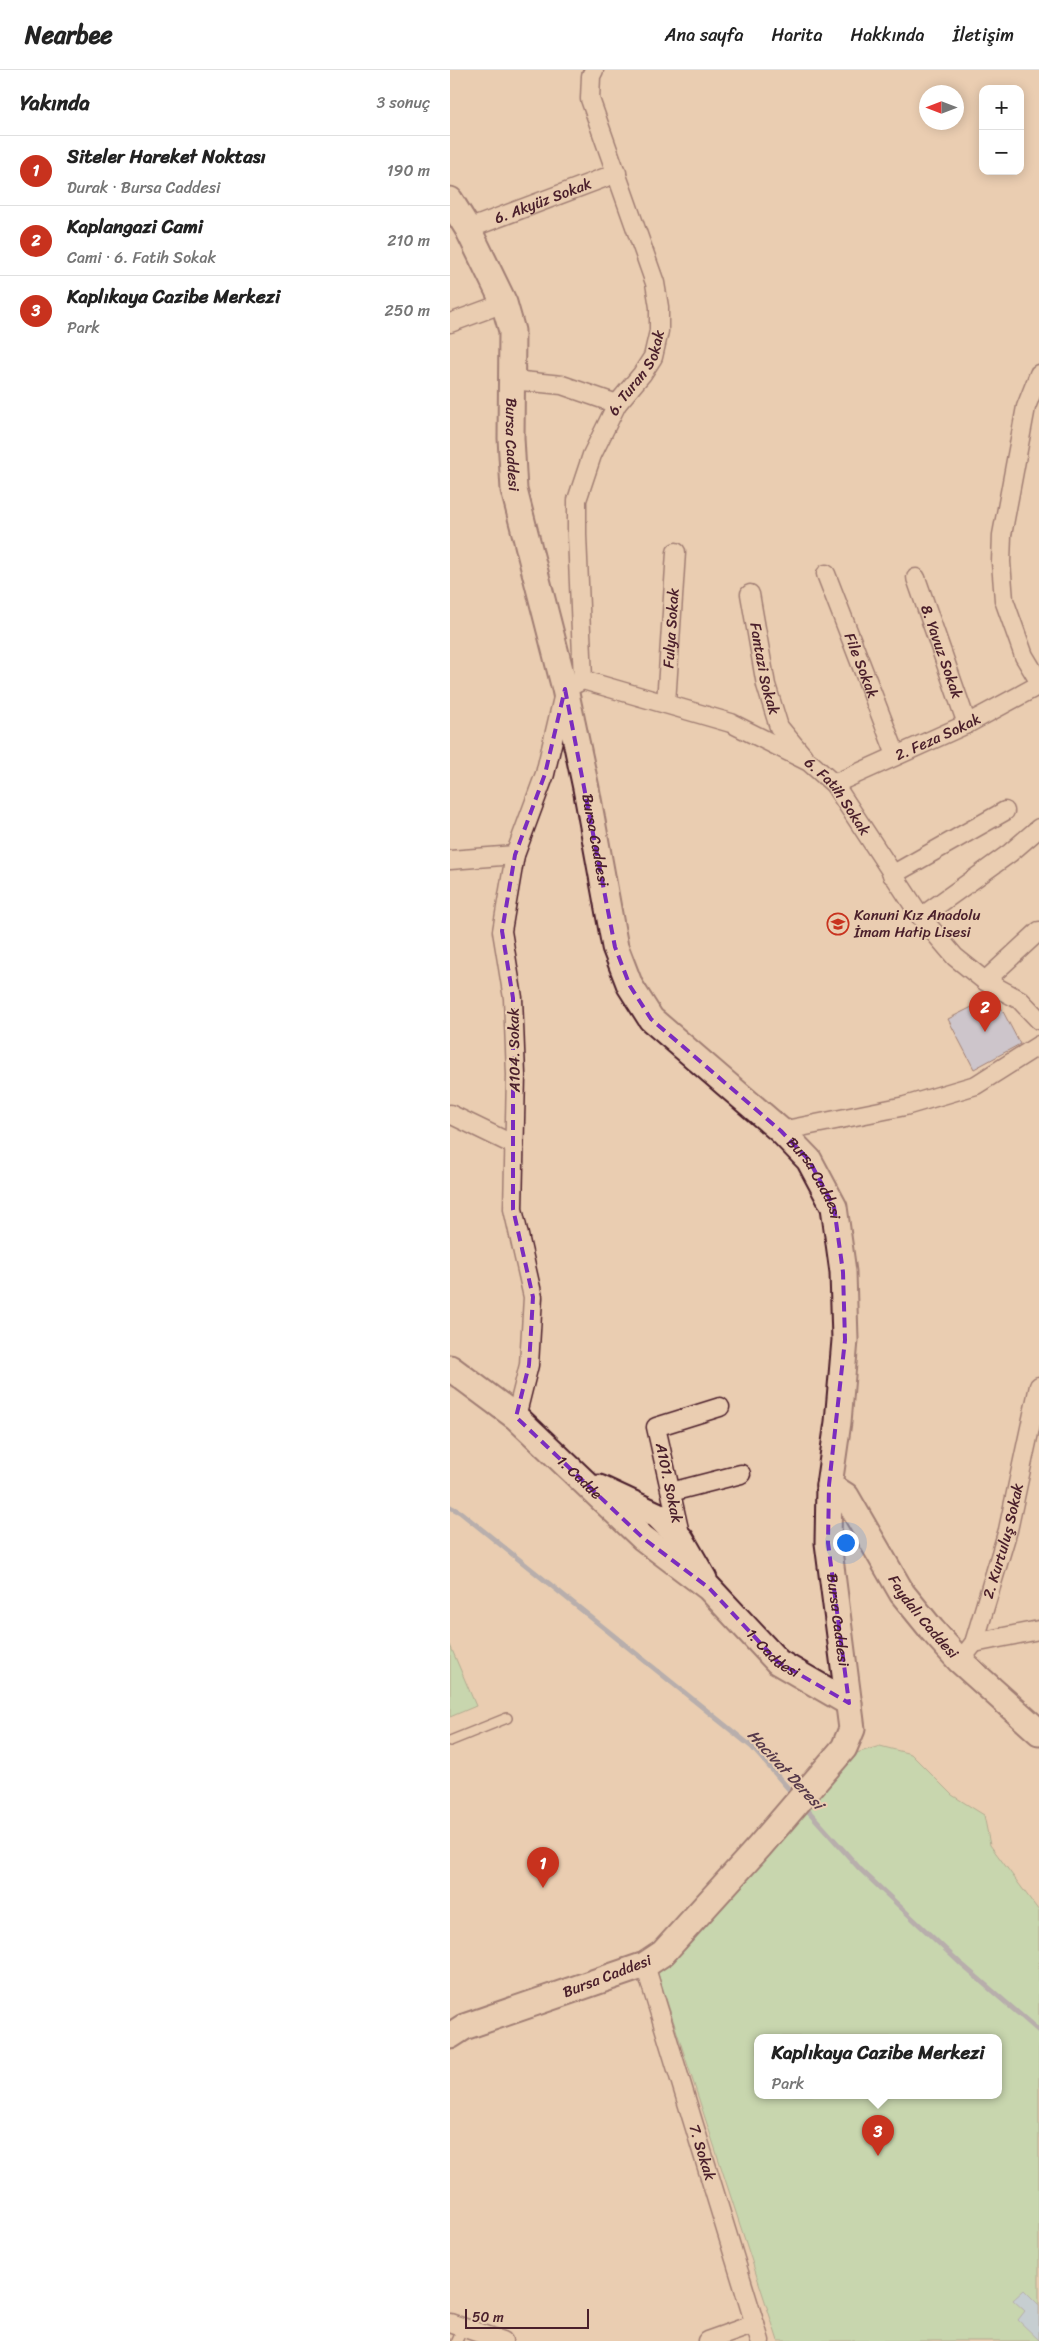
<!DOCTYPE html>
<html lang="tr">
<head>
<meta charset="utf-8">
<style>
	:root { --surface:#fff; --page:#f2f2f2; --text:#222; --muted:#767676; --line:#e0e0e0; --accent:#c8321e }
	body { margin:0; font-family:Sriracha,sans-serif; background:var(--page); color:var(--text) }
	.controls { position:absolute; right:15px; top:15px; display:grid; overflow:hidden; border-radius:10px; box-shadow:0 2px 12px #0003 }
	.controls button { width:45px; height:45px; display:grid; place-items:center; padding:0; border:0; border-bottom:1px solid var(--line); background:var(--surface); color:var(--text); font:25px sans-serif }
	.compass { position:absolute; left:469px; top:15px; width:45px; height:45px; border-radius:50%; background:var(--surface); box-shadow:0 2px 12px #0003; rotate:270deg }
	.scale { position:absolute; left:15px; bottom:12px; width:124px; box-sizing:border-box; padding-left:5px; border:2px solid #4a1f2b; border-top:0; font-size:14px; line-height:18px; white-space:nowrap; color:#4a1f2b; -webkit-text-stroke:4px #eacdb1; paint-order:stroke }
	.you { position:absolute; left:395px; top:1472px; width:18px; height:18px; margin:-12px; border:4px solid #fff; border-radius:50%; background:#1a73e8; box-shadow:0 0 0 8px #1a73e833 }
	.badge { display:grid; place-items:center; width:32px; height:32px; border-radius:50%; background:var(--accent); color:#fff; font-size:16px; font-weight:700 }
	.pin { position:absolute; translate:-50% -41px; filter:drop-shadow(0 1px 2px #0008) }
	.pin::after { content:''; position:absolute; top:26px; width:18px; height:15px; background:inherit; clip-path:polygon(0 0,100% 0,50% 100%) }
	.popup { position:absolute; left:304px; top:1964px; width:248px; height:65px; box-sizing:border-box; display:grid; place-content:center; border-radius:10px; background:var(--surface); filter:drop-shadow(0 1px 4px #0005); font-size:16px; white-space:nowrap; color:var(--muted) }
	.popup b { font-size:19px; color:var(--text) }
	.popup::after { content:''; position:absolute; left:50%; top:100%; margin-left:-10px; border:10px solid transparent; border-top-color:var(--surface) }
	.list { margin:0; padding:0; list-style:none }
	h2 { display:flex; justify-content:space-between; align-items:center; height:65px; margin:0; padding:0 20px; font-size:21px }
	h2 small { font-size:16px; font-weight:400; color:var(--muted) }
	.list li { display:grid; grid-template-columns:32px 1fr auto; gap:15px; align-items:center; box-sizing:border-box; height:70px; padding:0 20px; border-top:1px solid var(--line) }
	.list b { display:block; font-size:19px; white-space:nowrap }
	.list p { margin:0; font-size:16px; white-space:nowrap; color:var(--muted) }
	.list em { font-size:16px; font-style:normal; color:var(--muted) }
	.map { position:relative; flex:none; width:589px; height:2271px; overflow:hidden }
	header { display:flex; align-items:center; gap:30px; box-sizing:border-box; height:70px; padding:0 25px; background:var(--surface); border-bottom:1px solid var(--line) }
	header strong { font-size:24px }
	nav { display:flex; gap:28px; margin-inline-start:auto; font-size:18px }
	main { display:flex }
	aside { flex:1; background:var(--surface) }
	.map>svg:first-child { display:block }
	.green { fill:#9fe0aa; stroke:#74806a; fill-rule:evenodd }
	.water { fill:#9ccef9; stroke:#7b88a7 }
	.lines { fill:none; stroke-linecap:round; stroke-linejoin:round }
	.stream { stroke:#7b88a7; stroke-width:5 }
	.building { fill:#aabbea; stroke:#4a1f2b }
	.lane-casing { stroke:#4a1f2b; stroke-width:12 }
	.street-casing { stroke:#4a1f2b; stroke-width:21 }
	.secondary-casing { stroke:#4a1f2b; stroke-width:29 }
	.lane { stroke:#eacdb1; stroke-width:9 }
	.street { stroke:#eacdb1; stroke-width:18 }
	.secondary { stroke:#eacdb1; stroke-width:25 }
	.marked { fill:none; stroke:#7b2cbf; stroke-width:4; stroke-dasharray:10 6; stroke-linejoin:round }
	.labels { text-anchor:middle; stroke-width:4; stroke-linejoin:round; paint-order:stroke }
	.street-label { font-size:15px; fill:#4a1f2b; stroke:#eacdb1 }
	.poi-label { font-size:15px; fill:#4a1f2b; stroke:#eacdb1; text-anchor:start }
	.water-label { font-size:16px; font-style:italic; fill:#56394a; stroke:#eacdb1 }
</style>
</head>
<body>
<header>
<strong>Nearbee</strong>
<nav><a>Ana sayfa</a><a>Harita</a><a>Hakkında</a><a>İletişim</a></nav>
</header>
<main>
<aside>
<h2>Yakında<small>3 sonuç</small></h2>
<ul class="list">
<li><span class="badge">1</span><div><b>Siteler Hareket Noktası</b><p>Durak · Bursa Caddesi</p></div><em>190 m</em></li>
<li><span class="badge">2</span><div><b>Kaplangazi Cami</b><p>Cami · 6. Fatih Sokak</p></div><em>210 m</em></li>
<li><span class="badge">3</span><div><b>Kaplıkaya Cazibe Merkezi</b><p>Park</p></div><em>250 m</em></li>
</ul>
</aside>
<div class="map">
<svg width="589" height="2271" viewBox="0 0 589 2271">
	<rect width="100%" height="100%" fill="#eacdb1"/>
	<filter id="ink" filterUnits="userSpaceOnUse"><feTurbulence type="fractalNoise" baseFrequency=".02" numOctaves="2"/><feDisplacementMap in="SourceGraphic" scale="10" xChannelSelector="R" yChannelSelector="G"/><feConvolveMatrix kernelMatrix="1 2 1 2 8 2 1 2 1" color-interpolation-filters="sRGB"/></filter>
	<g filter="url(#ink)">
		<g class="green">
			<polygon points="0,1575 26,1636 0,1647"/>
			<path d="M430 1676 461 1684 502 1725 534 1745 540 1775 589 1841V2271H328L207 1901 403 1684ZM308 1967H548V2025H308Z"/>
		</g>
		<polygon class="water" points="574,2220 589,2235 589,2270 568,2250 575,2241 563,2230"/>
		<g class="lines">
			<g class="stream">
				<polyline points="0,1437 10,1442 302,1677 344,1725"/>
				<polyline points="353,1735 410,1799 510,1893 589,1961"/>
			</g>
		</g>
		<polygon class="building" points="542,927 547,930 570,974 524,999 498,949"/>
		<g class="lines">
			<g class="lane-casing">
				<g id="lane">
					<polyline points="0,1671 57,1648"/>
					<polyline points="7,2271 13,2258"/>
				</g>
			</g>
			<g class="street-casing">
				<g id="street">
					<path id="s1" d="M18 159 167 103"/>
					<polyline points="0,253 54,233"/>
					<polyline points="589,304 576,337 552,465 551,492 554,530 574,586 589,611"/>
					<polyline points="62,310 112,315 167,334"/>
					<path id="s2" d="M376 504 446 685"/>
					<path id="s3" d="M466 508 517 654"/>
					<path id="s4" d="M300 524 316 615 329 657 353 686"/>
					<path id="s5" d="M133 610 127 465V430L142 385 167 334 192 304 203 287 209 261V237L205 213 140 29 141 6 144 0"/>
					<path id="s6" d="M216 633 226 482"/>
					<path id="s7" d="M384 714 517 654 589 615"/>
					<polyline points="0,790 65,785"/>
					<polyline points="442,805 555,741"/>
					<polyline points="471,847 560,783 589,758"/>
					<polyline points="535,911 589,861"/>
					<polyline points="0,1044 64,1075"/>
					<polyline points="331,1061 455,1036 526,1015 589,975"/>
					<path id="s8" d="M66 1347 79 1295 83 1227 63 1139 66 1005 63 928 52 861 65 785 95 704 115 619 133 610 281 653 359 692 384 714 471 847 505 887 535 911 570 930 589 950"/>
					<polyline points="221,1422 291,1404"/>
					<polyline points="231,1468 206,1357 270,1337"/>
					<polyline points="524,1573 589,1560"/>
					<path id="s9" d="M510 1591 524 1573 558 1460 589 1316"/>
					<path id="s10" d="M195 1895 310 2271"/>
					<polyline points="0,2253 53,2271"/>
					<polyline points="257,2271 305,2254"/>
				</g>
			</g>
			<g class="secondary-casing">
				<g id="secondary">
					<path id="s11" d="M0 130 18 159 54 233 62 261 61 368 64 420 115 619 136 718 165 877 180 916 201 949 331 1061 359 1090 384 1137 393 1202 395 1270 388 1352 379 1415 378 1473 402 1659 394 1678 309 1777 213 1883 195 1895 14 1957 0 1966"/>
					<path id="s12" d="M0 1298 66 1347 193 1468 259 1518 328 1592 399 1633"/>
					<path id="s13" d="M379 1415 396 1426 452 1523 482 1560 510 1591 589 1662"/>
					<polyline points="149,1418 207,1445 231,1469 254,1509"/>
				</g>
			</g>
			<use href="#lane" class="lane"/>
			<use href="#street" class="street"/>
			<use href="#secondary" class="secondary"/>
		</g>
	</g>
	<path d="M0 0H589V2271H0ZM115 619 165 877 180 916 201 949 331 1061 359 1090 384 1137 393 1202 395 1270 379 1415 378 1473 399 1633 328 1592 259 1518 193 1468 66 1347 79 1295 83 1227 63 1139V928L52 861 65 785 95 704Z" fill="#eacdb1" fill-opacity=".55" fill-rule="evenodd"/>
	<path class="marked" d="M115 619 165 877 180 916 201 949 331 1061 359 1090 384 1137 393 1202 395 1270 379 1415 378 1473 399 1633 328 1592 259 1518 193 1468 66 1347 79 1295 83 1227 63 1139V928L52 861 65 785 95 704Z"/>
	<defs>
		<g id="school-ring" transform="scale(1.125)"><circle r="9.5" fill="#eacdb1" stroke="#c8321e" stroke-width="1.5"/><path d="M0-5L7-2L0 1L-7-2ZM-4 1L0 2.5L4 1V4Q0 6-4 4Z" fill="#c8321e"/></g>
	</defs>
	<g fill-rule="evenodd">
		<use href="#school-ring" x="388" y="854"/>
	</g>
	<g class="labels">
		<g class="street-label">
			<text dy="5" stroke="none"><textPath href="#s1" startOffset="80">6. Akyüz Sokak</textPath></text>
			<text dy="5" stroke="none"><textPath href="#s5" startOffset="322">6. Turan Sokak</textPath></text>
			<text dy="5" stroke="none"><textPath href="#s11" startOffset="259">Bursa Caddesi</textPath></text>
			<text dy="5" stroke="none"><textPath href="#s6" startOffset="75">Fulya Sokak</textPath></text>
			<text dy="5" stroke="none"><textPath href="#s3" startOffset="78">8. Yavuz Sokak</textPath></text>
			<text dy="5" stroke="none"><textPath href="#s2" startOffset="98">File Sokak</textPath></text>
			<text dy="5" stroke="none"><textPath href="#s4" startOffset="76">Fantazi Sokak</textPath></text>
			<text dy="5" stroke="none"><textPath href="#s7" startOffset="114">2. Feza Sokak</textPath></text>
			<text dy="5" stroke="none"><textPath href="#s8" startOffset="1048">6. Fatih Sokak</textPath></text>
			<text dy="5" stroke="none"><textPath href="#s11" startOffset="664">Bursa Caddesi</textPath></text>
			<text transform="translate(64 980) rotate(-91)" y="5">A104. Sokak</text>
			<text dy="5" stroke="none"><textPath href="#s11" startOffset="1084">Bursa Caddesi</textPath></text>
			<text dy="5" stroke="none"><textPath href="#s12" startOffset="170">1. Cadde</textPath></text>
			<text transform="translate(219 1413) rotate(78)" y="5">A101. Sokak</text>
			<text dy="5" stroke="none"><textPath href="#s9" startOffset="129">2. Kurtuluş Sokak</textPath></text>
			<text dy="5" stroke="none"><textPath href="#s13" startOffset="164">Faydalı Caddesi</textPath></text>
			<text dy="5" stroke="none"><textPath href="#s11" startOffset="1534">Bursa Caddesi</textPath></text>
			<text dy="5" stroke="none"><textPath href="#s12" startOffset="432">1. Caddesi</textPath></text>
			<text transform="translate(157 1906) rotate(-21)" y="5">Bursa Caddesi</text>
			<text dy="5" stroke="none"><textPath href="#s10" startOffset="196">7. Sokak</textPath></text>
		</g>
		<g class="poi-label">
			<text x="404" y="850">Kanuni Kız Anadolu<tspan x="404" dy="17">İmam Hatip Lisesi</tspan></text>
		</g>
		<g class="water-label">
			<text transform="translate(336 1699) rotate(47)" y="6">Hacivat Deresi</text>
		</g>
	</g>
</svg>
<div class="controls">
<button>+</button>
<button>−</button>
</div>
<svg class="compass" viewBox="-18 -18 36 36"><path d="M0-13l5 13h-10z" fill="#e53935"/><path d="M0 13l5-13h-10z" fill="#767676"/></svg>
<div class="scale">50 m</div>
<div class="you"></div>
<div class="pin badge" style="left:93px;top:1818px">1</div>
<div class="pin badge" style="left:535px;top:962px">2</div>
<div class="pin badge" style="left:428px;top:2086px">3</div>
<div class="popup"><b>Kaplıkaya Cazibe Merkezi</b>Park</div>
</div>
</main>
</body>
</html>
